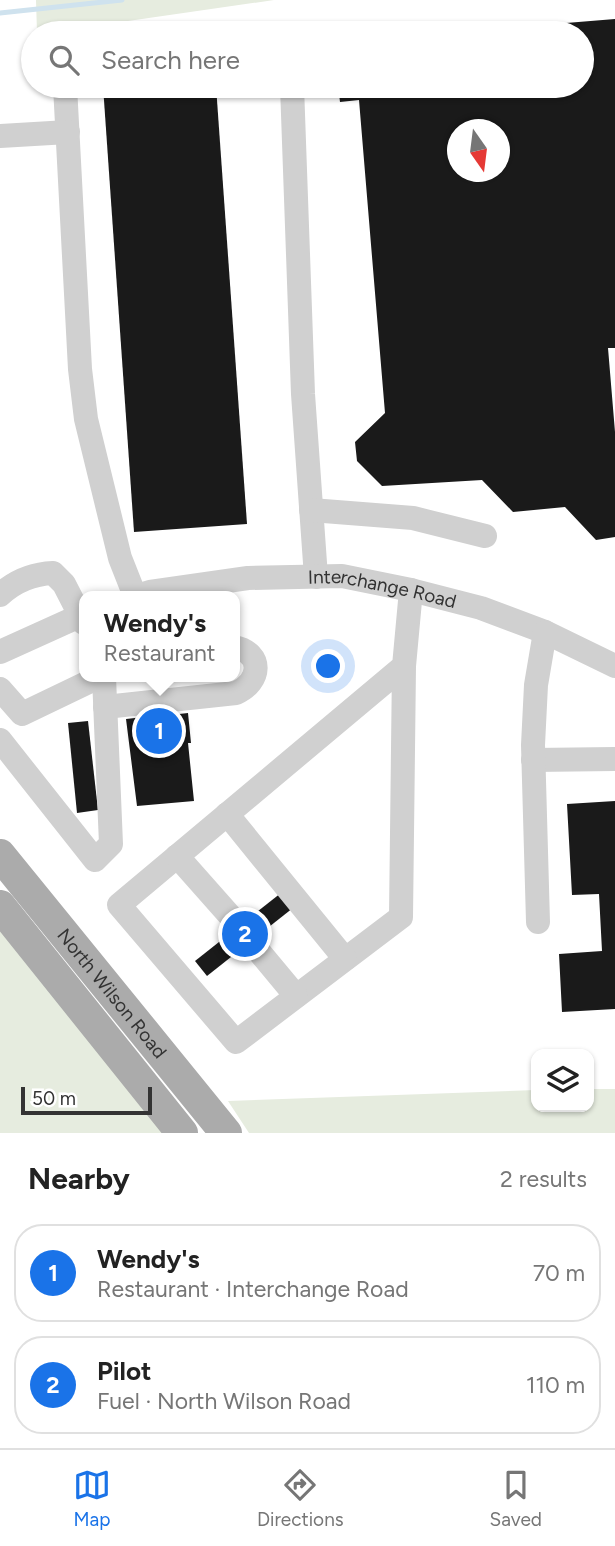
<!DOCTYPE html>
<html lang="en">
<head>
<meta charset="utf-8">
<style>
	:root { --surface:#fff; --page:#f2f2f2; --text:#222; --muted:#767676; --line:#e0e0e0; --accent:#1a73e8 }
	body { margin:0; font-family:Figtree,sans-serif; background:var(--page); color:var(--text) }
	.controls { position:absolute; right:21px; bottom:21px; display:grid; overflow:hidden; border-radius:14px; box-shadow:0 2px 5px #0004 }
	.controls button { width:63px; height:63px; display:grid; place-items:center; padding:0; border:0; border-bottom:2px solid var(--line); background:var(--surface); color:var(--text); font:35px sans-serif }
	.compass { position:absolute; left:447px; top:119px; width:63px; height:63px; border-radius:50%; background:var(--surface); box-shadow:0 2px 5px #0004; rotate:166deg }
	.scale { position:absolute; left:21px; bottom:18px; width:131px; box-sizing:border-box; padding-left:7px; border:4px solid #333; border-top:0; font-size:19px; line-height:24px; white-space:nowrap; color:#333; -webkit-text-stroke:5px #fff; paint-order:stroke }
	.you { position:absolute; left:329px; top:667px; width:24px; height:24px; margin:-18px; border:5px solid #fff; border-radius:50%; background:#1a73e8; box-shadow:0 0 0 10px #1a73e833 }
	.badge { display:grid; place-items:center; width:46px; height:46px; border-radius:50%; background:var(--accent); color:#fff; font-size:23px; font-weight:700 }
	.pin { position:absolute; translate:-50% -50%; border:4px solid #fff; box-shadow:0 2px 7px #0006 }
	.popup { position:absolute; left:79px; top:591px; width:161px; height:91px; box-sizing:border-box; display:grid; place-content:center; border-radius:14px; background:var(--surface); filter:drop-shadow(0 2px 5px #0005); font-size:23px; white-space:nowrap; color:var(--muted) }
	.popup b { font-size:26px; color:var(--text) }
	.popup::after { content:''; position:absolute; left:50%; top:100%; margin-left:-14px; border:14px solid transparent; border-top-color:var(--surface) }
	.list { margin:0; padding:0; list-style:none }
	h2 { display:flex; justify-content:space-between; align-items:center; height:91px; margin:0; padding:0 28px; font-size:30px }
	h2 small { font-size:23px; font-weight:400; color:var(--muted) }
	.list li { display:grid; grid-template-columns:46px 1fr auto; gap:21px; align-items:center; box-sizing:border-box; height:98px; margin:0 14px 14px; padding:0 14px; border:2px solid var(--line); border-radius:28px }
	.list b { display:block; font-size:26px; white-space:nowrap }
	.list p { margin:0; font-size:23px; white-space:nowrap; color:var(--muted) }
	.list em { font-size:23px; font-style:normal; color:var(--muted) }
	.icon { flex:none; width:38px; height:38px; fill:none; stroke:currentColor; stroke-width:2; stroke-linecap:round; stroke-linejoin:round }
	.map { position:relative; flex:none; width:615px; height:1133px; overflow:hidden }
	.search { position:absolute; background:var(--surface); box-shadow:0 2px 5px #0004; left:21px; right:21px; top:21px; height:77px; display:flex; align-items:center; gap:18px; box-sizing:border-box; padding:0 24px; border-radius:38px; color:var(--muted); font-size:26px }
	.sheet { height:315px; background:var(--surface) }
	nav { display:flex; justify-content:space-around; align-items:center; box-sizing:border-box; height:98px; border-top:2px solid var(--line); background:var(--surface); font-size:19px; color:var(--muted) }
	nav a { display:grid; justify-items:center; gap:4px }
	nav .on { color:var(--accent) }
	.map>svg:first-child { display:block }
	.green { fill:#e6ecdf }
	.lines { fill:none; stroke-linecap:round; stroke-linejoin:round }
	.stream { stroke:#cfe2ee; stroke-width:5 }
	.building { fill:#1a1a1a; fill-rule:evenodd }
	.minor { stroke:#d0d0d0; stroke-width:24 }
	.major { stroke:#ababab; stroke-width:32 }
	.labels { text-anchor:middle; stroke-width:7; stroke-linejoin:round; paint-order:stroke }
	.street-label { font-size:19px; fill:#333; stroke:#fff }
</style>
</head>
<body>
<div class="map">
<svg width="615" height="1133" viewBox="0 0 615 1133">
	<rect width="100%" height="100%" fill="#fff"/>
	<g class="green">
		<polygon points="36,0 274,0 45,33 37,33"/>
		<polygon points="0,930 163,1133 0,1133"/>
		<polygon points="589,1089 615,1089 615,1133 249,1133 228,1101 536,1090 536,1107 589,1107"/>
	</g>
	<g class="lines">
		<polyline class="stream" points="0,13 122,0"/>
	</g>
	<g class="building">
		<path d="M615 19V348H608L615 432V537L596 540 565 507 513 512 482 480 382 486 357 461 355 442 385 413 359 100 340 102 338 86H582V33H468V31ZM458 130H500V172H458Z"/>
		<polygon points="212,24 213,33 116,33 116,31"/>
		<polygon points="103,86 216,86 247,524 134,532"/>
		<polygon points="161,712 162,716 188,713 191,743 188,743 194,801 137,806 126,719 153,716 152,713"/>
		<polygon points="88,721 98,810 77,813 68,723"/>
		<polygon points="615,801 615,1009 562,1012 559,954 602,951 599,894 572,895 567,804"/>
		<polygon points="286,889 298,904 207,976 195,961"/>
	</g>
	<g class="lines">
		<g class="minor">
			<polyline points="65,86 80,369 86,419 120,558 135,596"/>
			<polyline points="292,86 303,394 316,577"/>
			<polyline points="0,136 68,132"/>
			<polyline points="311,510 413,518 485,536"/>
			<path d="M0 595C15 581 32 574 53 573L64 584 84 623"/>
			<path id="s1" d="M137 596 150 592 248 578 342 576 411 590 481 608 545 632 615 666"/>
			<polyline points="0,652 84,614"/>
			<polyline points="404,666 119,905 236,1042 401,917 404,666 411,590"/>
			<polyline points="0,689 22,714 99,677"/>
			<path d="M105 707 236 693C261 682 264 653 234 647"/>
			<polyline points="0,740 95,860 111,844 104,677"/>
			<polyline points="533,760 615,759"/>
			<polyline points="227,814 345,959"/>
			<polyline points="177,856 239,926"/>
			<polyline points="538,922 533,745 536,685 545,632"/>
			<polyline points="251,942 296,996"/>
		</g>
		<g class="major">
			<path id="s2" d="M0 855 226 1133"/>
			<polyline points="0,906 182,1133"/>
		</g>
	</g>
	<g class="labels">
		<g class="street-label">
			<text dy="7" stroke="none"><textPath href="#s1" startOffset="248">Interchange Road</textPath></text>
			<text dy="7" stroke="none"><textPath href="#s2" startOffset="178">North Wilson Road</textPath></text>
		</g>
	</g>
</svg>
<div class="controls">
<button><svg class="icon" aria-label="layers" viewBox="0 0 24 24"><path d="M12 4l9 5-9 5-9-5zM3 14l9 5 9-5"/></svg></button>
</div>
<svg class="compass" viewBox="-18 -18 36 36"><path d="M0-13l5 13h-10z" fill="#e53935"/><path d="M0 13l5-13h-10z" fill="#767676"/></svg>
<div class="scale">50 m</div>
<div class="you"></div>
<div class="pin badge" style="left:159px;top:731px">1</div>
<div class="popup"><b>Wendy's</b>Restaurant</div>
<div class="pin badge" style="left:245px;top:934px">2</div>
<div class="search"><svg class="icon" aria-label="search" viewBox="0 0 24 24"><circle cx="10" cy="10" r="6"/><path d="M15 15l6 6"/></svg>Search here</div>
</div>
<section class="sheet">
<h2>Nearby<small>2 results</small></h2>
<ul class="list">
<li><span class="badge">1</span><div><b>Wendy's</b><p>Restaurant · Interchange Road</p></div><em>70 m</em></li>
<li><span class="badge">2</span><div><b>Pilot</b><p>Fuel · North Wilson Road</p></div><em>110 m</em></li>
</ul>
</section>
<nav>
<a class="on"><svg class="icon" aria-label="map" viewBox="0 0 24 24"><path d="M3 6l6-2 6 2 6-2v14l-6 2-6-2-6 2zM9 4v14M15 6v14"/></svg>Map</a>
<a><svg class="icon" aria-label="directions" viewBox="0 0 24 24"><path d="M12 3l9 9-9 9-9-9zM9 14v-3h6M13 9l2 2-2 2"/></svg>Directions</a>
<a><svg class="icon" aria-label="saved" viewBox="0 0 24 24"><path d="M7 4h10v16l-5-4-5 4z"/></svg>Saved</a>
</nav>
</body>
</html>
